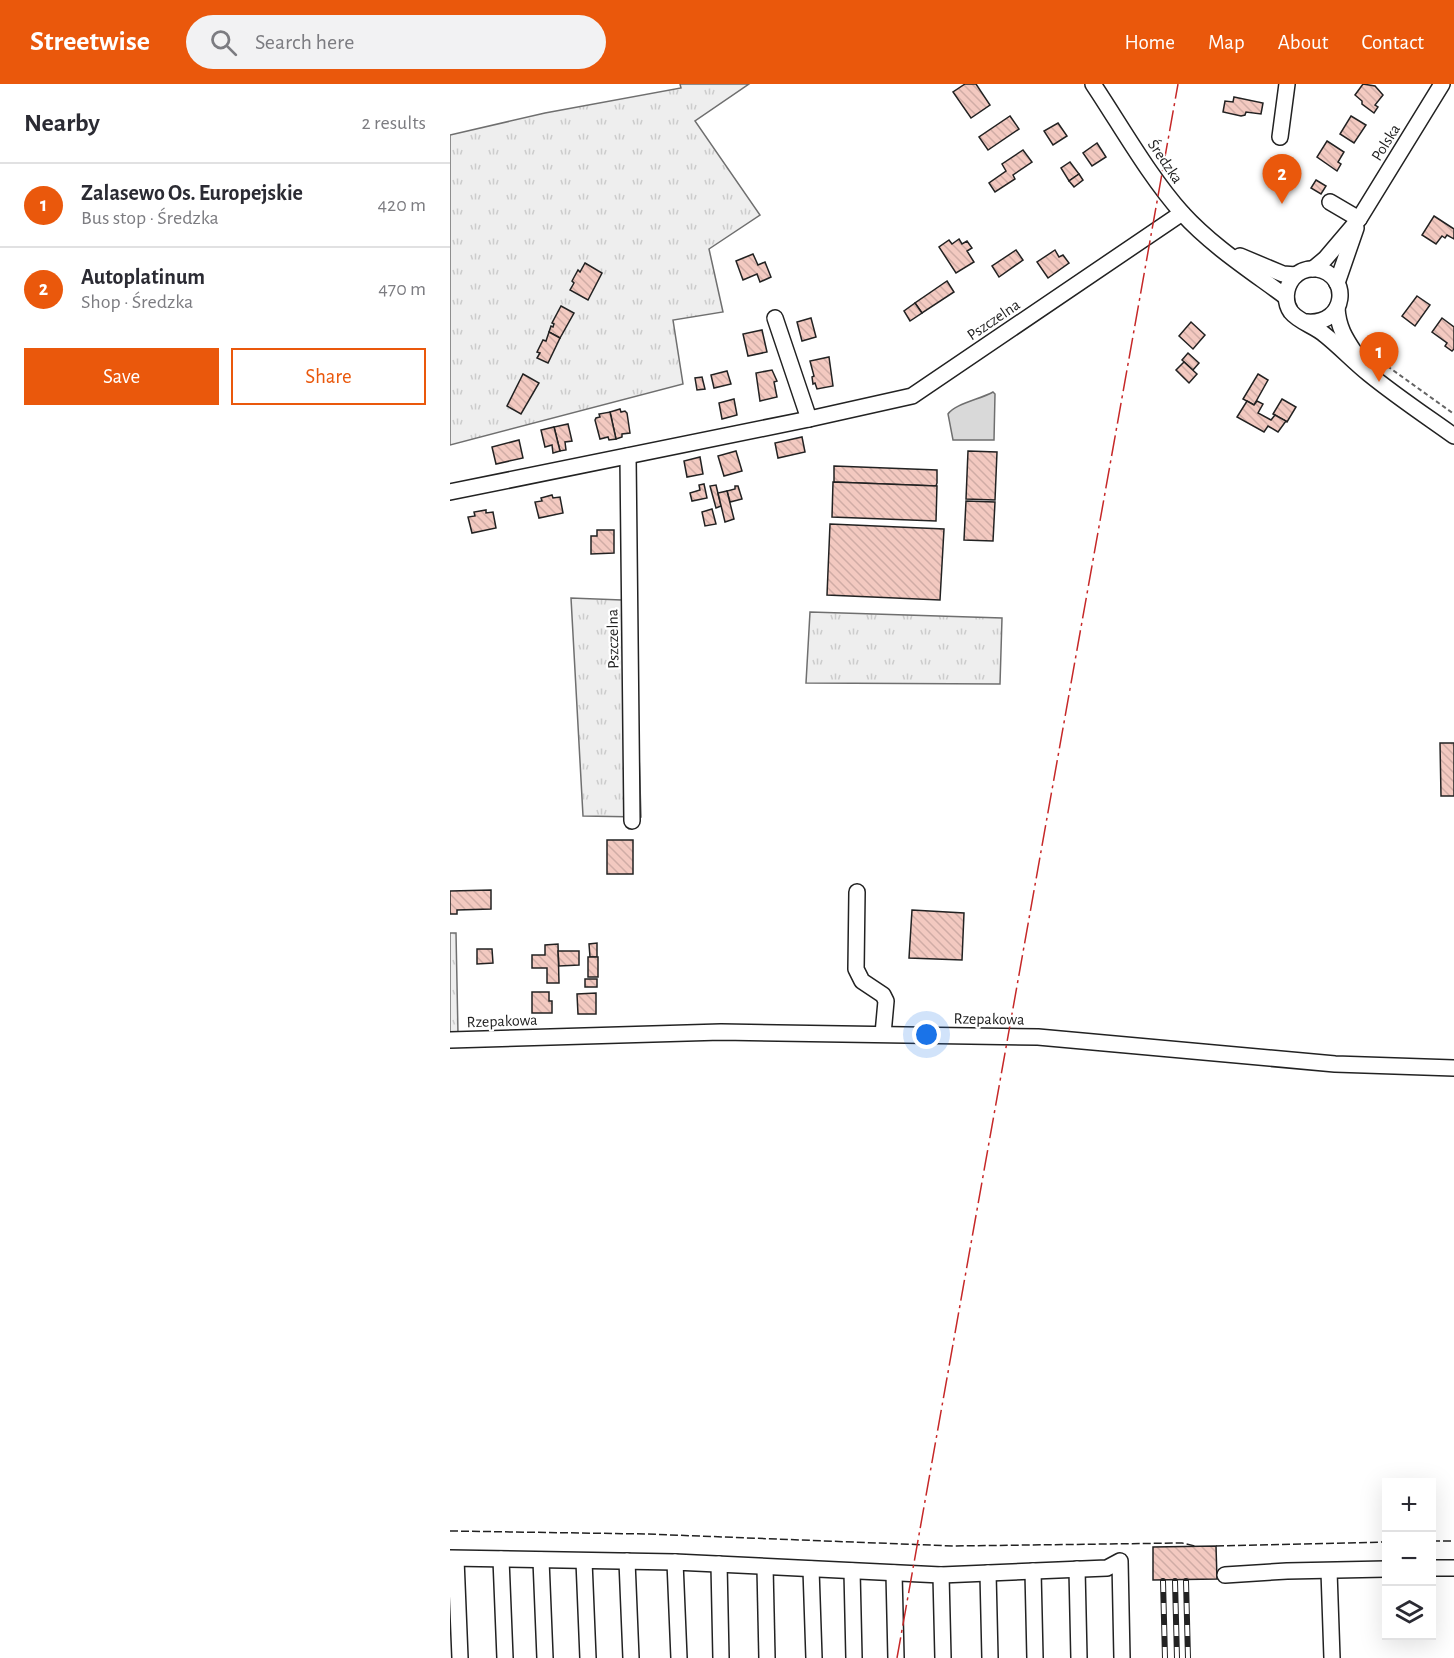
<!DOCTYPE html>
<html lang="en">
<head>
<meta charset="utf-8">
<style>
	:root { --surface:#fff; --page:#f2f2f3; --text:#2b2b33; --muted:#7c7c81; --line:#e1e1e2; --accent:#ea580c }
	body { margin:0; font-family:"Alegreya Sans",sans-serif; background:var(--page); color:var(--text) }
	.controls { position:absolute; right:18px; bottom:18px; display:grid; overflow:hidden; border-radius:0px; box-shadow:0 6px 24px #0002 }
	.controls button { width:54px; height:54px; display:grid; place-items:center; padding:0; border:0; border-bottom:2px solid var(--line); background:var(--surface); color:var(--text); font:30px sans-serif }
	.you { position:absolute; left:477px; top:951px; width:21px; height:21px; margin:-15px; border:4px solid #fff; border-radius:50%; background:#1a73e8; box-shadow:0 0 0 9px #1a73e833 }
	.badge { display:grid; place-items:center; width:39px; height:39px; border-radius:50%; background:var(--accent); color:#fff; font-size:20px; font-weight:700 }
	.pin { position:absolute; translate:-50% -50px; filter:drop-shadow(0 2px 3px #0008) }
	.pin::after { content:''; position:absolute; top:32px; width:21px; height:18px; background:inherit; clip-path:polygon(0 0,100% 0,50% 100%) }
	.list { margin:0; padding:0; list-style:none }
	h2 { display:flex; justify-content:space-between; align-items:center; height:78px; margin:0; padding:0 24px; font-size:26px }
	h2 small { font-size:20px; font-weight:400; color:var(--muted) }
	.list li { display:grid; grid-template-columns:39px 1fr auto; gap:18px; align-items:center; box-sizing:border-box; height:84px; padding:0 24px; border-top:2px solid var(--line) }
	.list b { display:block; font-size:22px; white-space:nowrap }
	.list p { margin:0; font-size:20px; white-space:nowrap; color:var(--muted) }
	.list em { font-size:20px; font-style:normal; color:var(--muted) }
	.actions { display:flex; gap:12px; padding:18px 24px }
	.actions a { flex:1; padding:14px 0; border:2px solid var(--accent); border-radius:0px; text-align:center; font-size:21px; color:var(--accent) }
	.actions .main { background:var(--accent); color:#fff }
	.icon { flex:none; width:33px; height:33px; fill:none; stroke:currentColor; stroke-width:2; stroke-linecap:round; stroke-linejoin:round }
	.map { position:relative; flex:none; width:1004px; height:1574px; overflow:hidden }
	header { display:flex; align-items:center; gap:36px; box-sizing:border-box; height:84px; padding:0 30px; background:var(--accent); color:#fff }
	header strong { font-size:28px }
	nav { display:flex; gap:33px; margin-inline-start:auto; font-size:21px }
	.search { width:420px; height:54px; background:var(--page); display:flex; align-items:center; gap:15px; box-sizing:border-box; padding:0 21px; border-radius:33px; color:var(--muted); font-size:22px }
	main { display:flex }
	aside { flex:1; background:var(--surface) }
	.map>svg:first-child { display:block }
	.grass { fill:url(#grass-tufts); stroke:#6f6f6f; stroke-width:1.5 }
	.water { fill:#d9d9d9; stroke:#6f6f6f; stroke-width:1.5 }
	.building { fill:url(#building-back-hatch); stroke:#222; stroke-width:1.5 }
	.lines { fill:none; stroke-linecap:round; stroke-linejoin:round }
	.minor-casing { stroke:#222; stroke-width:18 }
	.path { stroke:#646464; stroke-width:2; stroke-dasharray:4.5 3; stroke-linecap:butt }
	.minor { stroke:#fff; stroke-width:15 }
	.rail-casing { stroke:#222; stroke-width:6 }
	.rail { stroke:#fff; stroke-width:4; stroke-dasharray:11; stroke-linecap:butt }
	.fence { stroke:#222; stroke-width:1.5; stroke-dasharray:8 3; stroke-linecap:butt }
	.power { stroke:#c62828; stroke-width:1.5; stroke-dasharray:21 4.5 3 4.5; stroke-linecap:butt }
	.labels { text-anchor:middle; stroke-width:4.5; stroke-linejoin:round; paint-order:stroke }
	.street-label { font-size:16px; fill:#222; stroke:#fff }
</style>
</head>
<body>
<header>
<strong>Streetwise</strong>
<div class="search"><svg class="icon" aria-label="search" viewBox="0 0 24 24"><circle cx="10" cy="10" r="6"/><path d="M15 15l6 6"/></svg>Search here</div>
<nav><a>Home</a><a>Map</a><a>About</a><a>Contact</a></nav>
</header>
<main>
<aside>
<h2>Nearby<small>2 results</small></h2>
<ul class="list">
<li><span class="badge">1</span><div><b>Zalasewo Os. Europejskie</b><p>Bus stop · Średzka</p></div><em>420 m</em></li>
<li><span class="badge">2</span><div><b>Autoplatinum</b><p>Shop · Średzka</p></div><em>470 m</em></li>
</ul>
<div class="actions"><a class="main">Save</a><a>Share</a></div>
</aside>
<div class="map">
<svg width="1004" height="1574" viewBox="0 0 1004 1574">
	<defs>
		<pattern id="grass-tufts" width="24" height="20" patternUnits="userSpaceOnUse" patternTransform="scale(1.5)"><rect width="24" height="20" fill="#eee"/><path d="M3 7l-1-3M5 7V3M7 7l1-3M15 17l-1-3M17 17v-4M19 17l1-3" fill="none" stroke="#ccc"/></pattern>
		<pattern id="building-back-hatch" width="6" height="6" patternUnits="userSpaceOnUse" patternTransform="scale(1.5)"><rect width="6" height="6" fill="#f3c9c0"/><path d="M-1 5l2 2M0 0l6 6M5-1l2 2" fill="none" stroke="#d0aca5"/></pattern>
	</defs>
	<rect width="100%" height="100%" fill="#fff"/>
	<g class="grass">
		<polygon points="230,0 299,0 245,37 310,131 259,165 273,228 223,236 233,300 0,361 0,51 95,29 231,4"/>
		<polygon points="184,508 191,733 133,732 121,514 172,516"/>
		<polygon points="360,528 552,534 550,600 356,599"/>
		<polygon points="0,849 6,849 8,950 0,950"/>
	</g>
	<path class="water" d="M543 308 545 310 544 356H503L498 330C504 320 531 315 543 308Z"/>
	<g class="building">
		<polygon points="515,0 526,0 540,21 521,34 503,8"/>
		<polygon points="913,0 925,2 933,11 925,21 928,23 924,29 912,20 912,17 905,11"/>
		<polygon points="784,13 813,19 811,30 796,28 795,31 791,32 773,28 775,17 783,18"/>
		<polygon points="560,32 569,45 538,66 529,53"/>
		<polygon points="901,32 916,41 904,59 890,50"/>
		<polygon points="608,39 617,52 603,61 594,47"/>
		<polygon points="877,57 894,68 888,78 891,80 887,87 867,73"/>
		<polygon points="647,59 656,73 642,82 633,69"/>
		<polygon points="573,66 582,78 563,91 565,95 545,108 539,99 556,87 552,80"/>
		<polygon points="620,78 629,90 619,97 611,84"/>
		<polygon points="629,90 633,96 624,103 619,97"/>
		<polygon points="866,96 876,102 871,110 861,104"/>
		<polygon points="984,132 1004,145 1004,155 997,151 995,154 992,152 986,160 972,151"/>
		<polygon points="509,155 512,160 517,157 522,164 517,167 524,178 506,189 489,163 499,156 502,160"/>
		<polygon points="566,166 573,176 549,193 542,182"/>
		<polygon points="605,166 609,173 613,171 619,179 598,194 587,178"/>
		<polygon points="303,170 308,181 315,178 321,193 310,198 307,190 293,196 286,177"/>
		<polygon points="135,179 152,189 138,216 120,206 124,199 122,197 128,186 130,188"/>
		<polygon points="497,197 504,208 472,229 465,219"/>
		<polygon points="967,212 980,221 965,242 952,232"/>
		<polygon points="465,219 472,229 460,237 454,227"/>
		<polygon points="111,222 124,229 110,254 99,248 101,242 103,243 104,240 102,239"/>
		<polygon points="361,234 366,253 352,257 347,238"/>
		<polygon points="992,234 1004,243 1004,265 1002,267 995,262 997,259 982,248"/>
		<polygon points="741,238 755,251 743,265 729,252"/>
		<polygon points="312,246 317,268 298,272 293,250"/>
		<polygon points="99,248 110,254 98,279 87,274 90,269 87,268 93,256 96,257"/>
		<polygon points="738,269 749,279 743,286 732,276"/>
		<polygon points="379,273 383,302 367,305 365,299 363,300 362,293 364,292 360,277"/>
		<polygon points="734,278 747,290 739,299 726,286"/>
		<polygon points="322,286 327,297 324,298 327,313 310,317 306,289"/>
		<polygon points="277,287 281,300 264,304 261,291"/>
		<polygon points="73,290 89,299 71,330 57,322"/>
		<polygon points="808,290 818,296 804,321 793,315"/>
		<polygon points="252,293 255,305 247,306 245,294"/>
		<polygon points="284,315 287,331 272,335 269,319"/>
		<polygon points="832,315 846,323 837,338 823,330"/>
		<polygon points="797,317 804,321 807,317 813,320 808,329 821,336 825,331 836,337 828,348 818,342 814,348 787,333"/>
		<polygon points="170,325 171,328 175,327 177,329 180,349 172,350 172,353 166,355 160,328"/>
		<polygon points="160,328 166,355 159,356 158,353 150,355 145,336 146,334 150,333 149,330"/>
		<polygon points="118,340 122,357 115,358 116,366 110,367 104,343"/>
		<polygon points="104,343 110,367 103,369 102,361 95,363 91,346"/>
		<polygon points="352,353 355,368 328,374 325,359"/>
		<polygon points="69,356 73,374 46,380 42,363"/>
		<polygon points="286,367 292,387 274,392 268,372"/>
		<polygon points="518,367 547,368 545,416 516,415"/>
		<polygon points="250,373 253,390 237,393 234,377"/>
		<polygon points="384,382 487,386 487,399 486,402 384,398"/>
		<polygon points="383,398 487,402 486,437 382,433"/>
		<polygon points="254,400 257,414 242,417 240,409 250,406 249,401"/>
		<polygon points="266,401 271,422 266,424 260,402"/>
		<polygon points="285,402 288,402 292,415 280,418 277,407 285,405"/>
		<polygon points="277,407 284,435 275,438 268,409"/>
		<polygon points="102,411 103,414 110,413 113,429 89,434 85,418 92,417 91,414"/>
		<polygon points="516,417 545,418 543,457 514,456"/>
		<polygon points="262,425 266,440 255,442 252,428"/>
		<polygon points="36,426 36,429 43,428 46,444 22,449 18,433 25,432 24,428"/>
		<polygon points="380,440 494,445 490,516 377,511"/>
		<polygon points="147,446 164,446 164,469 141,470 141,452 147,452"/>
		<polygon points="990,659 1004,659 1004,712 991,712"/>
		<rect x="157" y="756" width="26" height="34"/>
		<polygon points="41,806 41,825 7,826 7,830 0,830 0,807"/>
		<polygon points="462,826 514,829 512,876 459,874"/>
		<polygon points="147,859 147,873 140,873 139,860"/>
		<polygon points="108,860 109,899 97,899 97,884 82,884 82,871 95,871 95,861"/>
		<polygon points="27,865 42,865 43,879 27,880"/>
		<polygon points="108,867 129,867 129,881 109,882"/>
		<rect x="138" y="873" width="10" height="20"/>
		<rect x="135" y="895" width="12" height="8"/>
		<polygon points="82,908 99,908 99,917 102,917 102,929 82,929"/>
		<polygon points="146,909 146,930 128,930 127,910"/>
		<polygon points="766,1462 767,1495 703,1496 703,1463"/>
	</g>
	<g class="lines">
		<g class="minor-casing">
			<g id="minor">
				<path d="M643 0C671 42 699 92 732 129 762 162 801 187 836 213"/>
				<polyline points="830,53 837,0"/>
				<polyline points="880,118 909,135"/>
				<polyline points="790,172 833,190 846,191"/>
				<polyline points="863,185 875,175 909,135 992,0"/>
				<polyline points="887,199 906,144"/>
				<path d="M887 224C888 243 895 254 905 269"/>
				<polyline points="325,234 359,335"/>
				<path d="M857 238C897 241 901 191 867 185 858 184 849 187 843 194 835 204 834 218 841 228 849 238 865 242 875 251 890 263 904 278 919 290 946 312 976 332 1004 352"/>
				<polyline points="178,372 182,737"/>
				<polyline points="0,408 359,335 462,312 732,129"/>
				<polyline points="407,808 406,885 412,897 433,911 436,917 433,950"/>
				<polyline points="0,956 271,948 588,953 885,980 1004,984"/>
				<polyline points="0,1474 225,1478"/>
				<polyline points="6,1475 10,1574"/>
				<polyline points="51,1475 55,1574"/>
				<polyline points="91,1476 95,1574"/>
				<polyline points="134,1477 138,1574"/>
				<polyline points="177,1477 181,1574"/>
				<polyline points="269,1480 271,1574"/>
				<polyline points="315,1483 317,1574"/>
				<polyline points="982,1484 1004,1484"/>
				<polyline points="361,1485 364,1574"/>
				<polyline points="627,1485 629,1574"/>
				<polyline points="402,1487 404,1574"/>
				<polyline points="583,1487 585,1574"/>
				<polyline points="879,1487 882,1574"/>
				<polyline points="444,1489 446,1574"/>
				<polyline points="538,1489 540,1574"/>
				<polyline points="491,1491 493,1574"/>
				<polyline points="775,1491 837,1487 936,1485"/>
				<polyline points="229,1574 225,1478 491,1491 657,1484 670,1477 672,1574"/>
			</g>
		</g>
		<polyline class="path" points="919,269 1004,330"/>
		<use href="#minor" class="minor"/>
		<g class="rail-casing">
			<g id="rail">
				<polyline points="713,1497 715,1574"/>
				<polyline points="725,1497 727,1574"/>
				<polyline points="736,1497 738,1574"/>
			</g>
		</g>
		<use href="#rail" class="rail"/>
		<g class="fence">
			<polyline points="0,1447 197,1450 504,1462 732,1459 745,1462"/>
			<polyline points="982,1457 1004,1457"/>
			<polyline points="766,1462 936,1458"/>
		</g>
		<polyline class="power" points="447,1574 728,0"/>
	</g>
	<g class="labels">
		<g class="street-label">
			<text transform="translate(935 58) rotate(-58)" y="6">Polska</text>
			<text transform="translate(716 77) rotate(56)" y="6">Średzka</text>
			<text transform="translate(543 235) rotate(-34)" y="6">Pszczelna</text>
			<text transform="translate(162 555) rotate(-91)" y="6">Pszczelna</text>
			<text transform="translate(539 934) rotate(1)" y="6">Rzepakowa</text>
			<text transform="translate(52 936) rotate(-2)" y="6">Rzepakowa</text>
		</g>
	</g>
</svg>
<div class="controls">
<button>+</button>
<button>−</button>
<button><svg class="icon" aria-label="layers" viewBox="0 0 24 24"><path d="M12 4l9 5-9 5-9-5zM3 14l9 5 9-5"/></svg></button>
</div>
<div class="you"></div>
<div class="pin badge" style="left:929px;top:298px">1</div>
<div class="pin badge" style="left:832px;top:120px">2</div>
</div>
</main>
</body>
</html>
